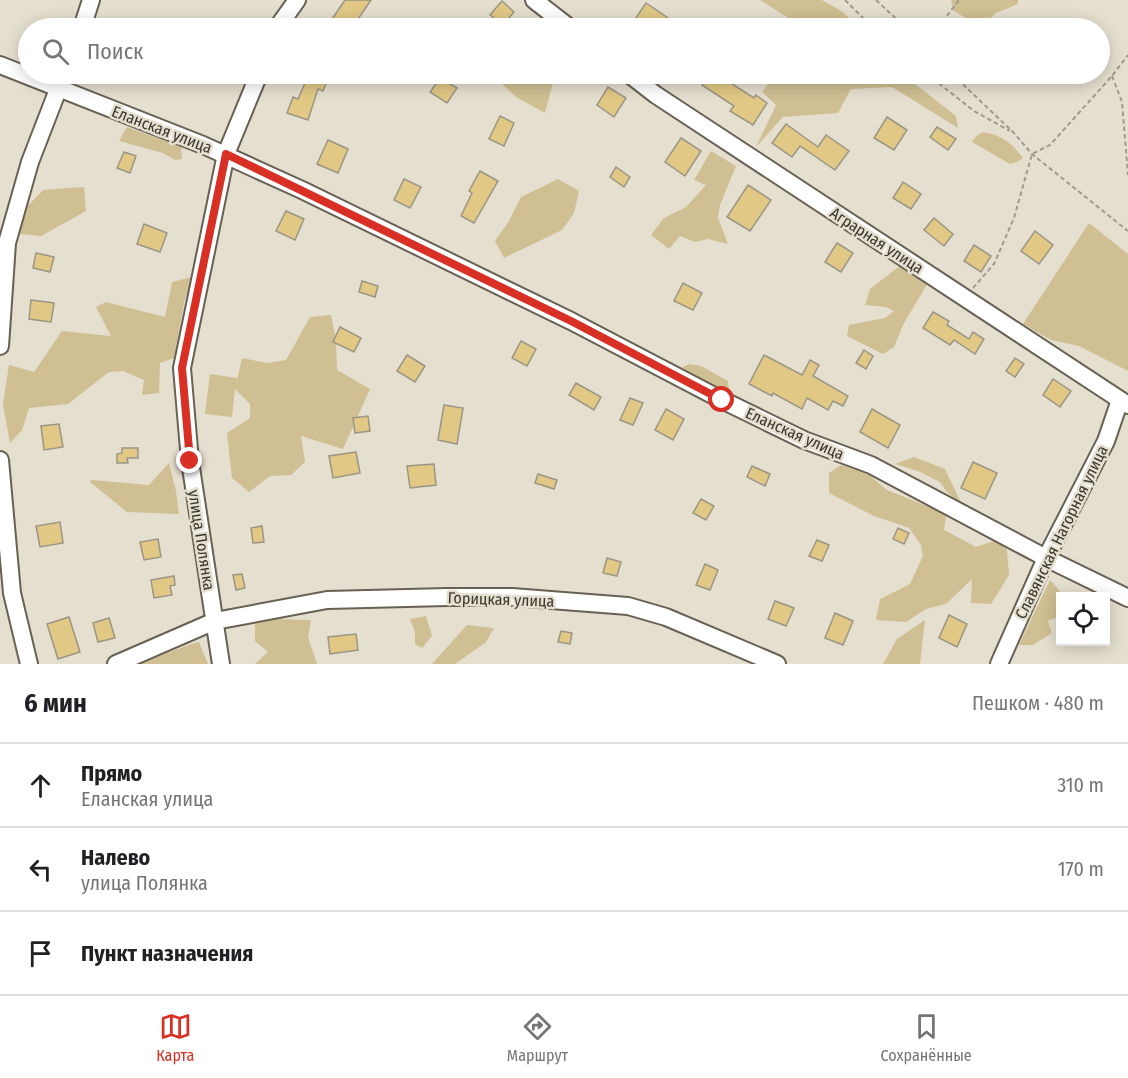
<!DOCTYPE html>
<html lang="ru">
<head>
<meta charset="utf-8">
<style>
	:root { --surface:#fff; --page:#f6f6f6; --text:#202124; --muted:#757577; --line:#e0e0e0; --accent:#d93025 }
	body { margin:0; font-family:"Fira Sans Condensed",sans-serif; background:var(--page); color:var(--text) }
	.controls { position:absolute; right:18px; bottom:18px; display:grid; overflow:hidden; border-radius:0px; box-shadow:0 3px 15px #0003 }
	.controls button { width:54px; height:54px; display:grid; place-items:center; padding:0; border:0; border-bottom:2px solid var(--line); background:var(--surface); color:var(--text); font:30px sans-serif }
	.stop { position:absolute; width:18px; height:18px; margin:-14px; border:4px solid #d93025; border-radius:50%; background:#fff }
	.stop.end { background:#d93025; border-color:#fff; box-shadow:0 2px 6px #0008 }
	.list { margin:0; padding:0; list-style:none }
	h2 { display:flex; justify-content:space-between; align-items:center; height:78px; margin:0; padding:0 24px; font-size:26px }
	h2 small { font-size:20px; font-weight:400; color:var(--muted) }
	.list li { display:grid; grid-template-columns:39px 1fr auto; gap:18px; align-items:center; box-sizing:border-box; height:84px; padding:0 24px; border-top:2px solid var(--line) }
	.list b { display:block; font-size:22px; white-space:nowrap }
	.list p { margin:0; font-size:20px; white-space:nowrap; color:var(--muted) }
	.list em { font-size:20px; font-style:normal; color:var(--muted) }
	.icon { flex:none; width:33px; height:33px; fill:none; stroke:currentColor; stroke-width:2; stroke-linecap:round; stroke-linejoin:round }
	.map { position:relative; flex:none; width:1128px; height:664px; overflow:hidden }
	.search { position:absolute; background:var(--surface); box-shadow:0 3px 15px #0003; left:18px; right:18px; top:18px; height:66px; display:flex; align-items:center; gap:15px; box-sizing:border-box; padding:0 21px; border-radius:33px; color:var(--muted); font-size:22px }
	.sheet { height:330px; background:var(--surface) }
	nav { display:flex; justify-content:space-around; align-items:center; box-sizing:border-box; height:84px; border-top:2px solid var(--line); background:var(--surface); font-size:16px; color:var(--muted) }
	nav a { display:grid; justify-items:center; gap:3px }
	nav .on { color:var(--accent) }
	.map>svg:first-child { display:block }
	.green { fill:#cfbf92 }
	.building { fill:#e1c885; stroke:#9b9586; stroke-width:1.5 }
	.lines { fill:none; stroke-linecap:round; stroke-linejoin:round }
	.minor-casing { stroke:#676153; stroke-width:20 }
	.path { stroke:#9f9a8e; stroke-width:2; stroke-dasharray:4.5 3; stroke-linecap:butt }
	.minor { stroke:#fff; stroke-width:16 }
	.route { stroke:#d93025; stroke-width:8 }
	.labels { text-anchor:middle; stroke-width:5; stroke-linejoin:round; paint-order:stroke }
	.street-label { font-size:16px; fill:#38362f; stroke:#e5dfcf }
</style>
</head>
<body>
<div class="map">
<svg width="1128" height="664" viewBox="0 0 1128 664">
	<rect width="100%" height="100%" fill="#e5dfcf"/>
	<g class="green">
		<polygon points="760,0 822,0 843,12 858,28 804,28"/>
		<polygon points="951,0 1018,0 1018,4 996,13 979,28 965,28 964,17 953,10"/>
		<polygon points="509,74 586,74 579,80 553,83 545,113 516,97 500,82"/>
		<polygon points="776,74 902,74 956,116 958,128 892,87 851,89 838,113 783,117 756,147 776,105 762,92"/>
		<polygon points="127,127 181,147 182,159 175,160 163,153 119,141"/>
		<path d="M983 132C1001 135 1012 143 1023 158L1017 162 1010 164 972 142 976 136Z"/>
		<polygon points="711,151 736,166 720,205 718,218 728,244 708,239 695,242 680,236 669,249 651,235 664,218 686,207 706,185 694,180"/>
		<polygon points="558,179 579,191 574,213 562,230 504,258 495,241 509,221 521,197"/>
		<polygon points="84,187 86,211 41,236 19,234 22,212 43,190"/>
		<polygon points="1089,223 1128,254 1128,371 1079,346 1051,340 1023,324"/>
		<polygon points="901,265 929,281 904,323 894,347 883,354 847,336 849,325 885,318 894,311 886,307 865,305 870,289"/>
		<polygon points="192,277 184,303 174,358 160,363 159,393 142,395 144,380 123,371 109,372 68,404 29,408 22,430 10,443 3,404 9,365 34,372 62,331 111,336 96,307 106,302 165,317 172,282"/>
		<polygon points="331,315 336,340 337,370 370,389 343,449 301,436 305,462 291,475 270,476 249,492 232,478 227,433 250,418 250,404 235,389 232,417 205,414 210,374 237,378 236,385 242,358 267,363 286,360 310,317"/>
		<polygon points="689,364 701,366 728,381 729,395 706,386 682,367"/>
		<polygon points="914,457 945,469 962,505 946,491 940,482 918,471 895,464"/>
		<polygon points="169,463 176,491 179,514 127,512 90,482 91,480 149,485"/>
		<polygon points="841,465 869,475 887,490 946,514 944,530 976,547 997,540 1007,550 1009,575 991,604 971,603 972,579 946,604 926,609 906,622 876,620 880,599 910,584 923,556 921,545 909,528 874,516 829,493 829,473"/>
		<polygon points="1050,580 1064,596 1060,596 1060,616 1048,621 1052,633 1033,645 1019,645"/>
		<polygon points="426,616 432,636 422,648 415,644 415,632 410,619"/>
		<polygon points="273,619 311,620 308,637 317,664 255,664 268,652 255,641 255,622"/>
		<polygon points="925,620 920,664 883,664 897,639"/>
		<polygon points="467,625 494,628 486,642 455,664 432,664"/>
		<path d="M199 642 208 664H131C155 660 176 648 199 642Z"/>
	</g>
	<g class="building">
		<polygon points="345,0 371,0 352,28 346,28 332,19"/>
		<polygon points="502,1 514,12 503,25 490,15"/>
		<polygon points="646,3 668,18 661,28 629,28"/>
		<polygon points="309,74 330,74 323,91 318,89 308,120 287,113 293,97 298,99"/>
		<polygon points="709,74 724,74 731,79 729,82 754,98 756,95 767,103 753,125 730,111 734,106 702,85"/>
		<polygon points="440,78 457,88 447,103 430,92"/>
		<polygon points="608,87 626,98 614,117 597,105"/>
		<polygon points="500,116 514,123 504,146 489,139"/>
		<polygon points="887,117 907,130 894,150 874,138"/>
		<polygon points="786,124 818,147 826,135 849,151 835,170 800,146 792,157 772,143"/>
		<polygon points="937,127 956,139 948,150 930,137"/>
		<polygon points="681,138 701,151 685,176 665,162"/>
		<polygon points="328,140 348,149 338,173 317,164"/>
		<polygon points="124,152 136,156 130,173 117,168"/>
		<polygon points="616,167 630,177 624,187 610,177"/>
		<polygon points="480,171 498,181 474,223 461,216 472,193 469,191"/>
		<polygon points="404,179 421,187 410,208 394,200"/>
		<polygon points="903,182 921,194 911,209 893,198"/>
		<polygon points="748,185 771,200 750,231 727,217"/>
		<polygon points="286,211 304,219 295,240 276,231"/>
		<polygon points="934,218 953,234 944,246 924,230"/>
		<polygon points="144,224 167,233 160,252 137,244"/>
		<polygon points="1035,231 1053,245 1039,264 1021,251"/>
		<polygon points="837,243 853,253 841,272 825,262"/>
		<polygon points="974,245 991,256 981,272 964,261"/>
		<polygon points="36,253 54,257 50,272 33,268"/>
		<polygon points="362,281 378,286 375,297 359,292"/>
		<polygon points="683,283 702,293 693,310 674,301"/>
		<polygon points="31,300 54,303 51,322 29,319"/>
		<polygon points="933,312 949,321 947,325 969,339 973,332 984,339 975,354 954,340 950,345 923,328"/>
		<polygon points="340,327 361,338 354,352 333,342"/>
		<polygon points="521,341 536,349 527,366 512,358"/>
		<polygon points="864,350 873,356 866,369 856,363"/>
		<polygon points="407,355 425,366 415,382 397,371"/>
		<polygon points="764,355 802,375 810,360 819,365 813,376 848,396 843,406 833,401 828,410 807,398 802,409 773,393 772,396 749,384"/>
		<polygon points="1015,358 1024,364 1015,377 1006,371"/>
		<polygon points="1053,379 1071,391 1060,407 1043,395"/>
		<polygon points="576,383 601,397 594,410 569,395"/>
		<polygon points="630,398 643,403 633,425 620,420"/>
		<polygon points="444,405 463,408 457,444 438,440"/>
		<polygon points="666,409 684,419 673,440 655,430"/>
		<polygon points="872,409 900,425 888,448 860,432"/>
		<polygon points="368,416 370,431 355,433 353,418"/>
		<polygon points="59,424 63,447 44,450 41,426"/>
		<polygon points="122,448 138,448 138,458 127,458 128,463 117,463 117,454 122,453"/>
		<polygon points="356,452 360,473 333,478 329,456"/>
		<polygon points="973,462 997,473 985,499 961,488"/>
		<polygon points="434,464 436,485 410,488 407,466"/>
		<polygon points="752,466 770,474 765,486 747,477"/>
		<polygon points="538,474 557,480 554,489 535,483"/>
		<polygon points="701,499 714,506 706,520 693,513"/>
		<polygon points="60,522 63,543 40,547 36,526"/>
		<polygon points="262,526 264,542 253,543 251,528"/>
		<polygon points="898,528 909,533 904,544 893,539"/>
		<polygon points="158,539 161,557 144,560 140,542"/>
		<polygon points="817,540 829,545 822,561 809,556"/>
		<polygon points="607,558 621,562 617,576 603,573"/>
		<polygon points="705,564 718,570 710,590 696,585"/>
		<polygon points="242,574 245,588 236,590 233,575"/>
		<polygon points="174,576 175,585 170,586 172,595 154,598 151,580"/>
		<polygon points="775,601 794,608 786,626 768,619"/>
		<polygon points="835,613 853,621 843,645 825,638"/>
		<polygon points="949,615 967,624 957,647 939,638"/>
		<polygon points="69,617 80,652 58,659 47,624"/>
		<polygon points="109,618 115,638 98,642 93,623"/>
		<polygon points="561,631 572,633 570,644 558,642"/>
		<polygon points="356,634 358,650 330,654 328,637"/>
	</g>
	<g class="lines">
		<g class="minor-casing">
			<g id="minor">
				<polyline points="534,0 570,28"/>
				<polyline points="82,28 91,0"/>
				<polyline points="277,28 297,0"/>
				<polyline points="0,65 203,145 302,190 571,321 722,400 804,440 871,465 1046,558 1128,598"/>
				<polyline points="629,74 656,95 1128,405"/>
				<polyline points="0,346 7,243 30,162 64,74"/>
				<polyline points="0,460 12,593 29,664"/>
				<polyline points="116,664 215,621 327,600 447,597 512,597 628,606 666,617 777,664"/>
				<polyline points="221,664 190,461 182,368 226,154 259,74"/>
				<polyline points="999,664 1046,558 1106,441 1120,400"/>
			</g>
		</g>
		<g class="path">
			<polyline points="845,0 873,28"/>
			<polyline points="876,0 906,28"/>
			<polyline points="938,28 959,0"/>
			<polyline points="927,74 974,111 1010,131"/>
			<polyline points="952,74 1013,132 1032,154 1128,231"/>
			<polyline points="1112,76 1122,102 1128,175"/>
			<polyline points="973,288 994,264 1014,218 1032,154 1050,145 1112,76 1128,55"/>
		</g>
		<use href="#minor" class="minor"/>
	</g>
	<g class="lines">
		<polyline class="route" points="190,461 182,368 226,154 571,321 722,400"/>
	</g>
	<g class="labels">
		<g class="street-label">
			<text transform="translate(162 129) rotate(21)" y="6">Еланская улица</text>
			<text transform="translate(877 240) rotate(33)" y="6">Аграрная улица</text>
			<text transform="translate(795 433) rotate(24)" y="6">Еланская улица</text>
			<text transform="translate(1061 532) rotate(-64)" y="6">Славянская Нагорная улица</text>
			<text transform="translate(202 540) rotate(81)" y="6">улица Полянка</text>
			<text transform="translate(501 599) rotate(2)" y="6">Горицкая улица</text>
		</g>
	</g>
</svg>
<div class="controls">
<button><svg class="icon" aria-label="locate" viewBox="0 0 24 24"><circle cx="12" cy="12" r="6"/><path d="M12 2v4M12 18v4M2 12h4M18 12h4"/></svg></button>
</div>
<div class="stop" style="left:722px;top:400px"></div>
<div class="stop end" style="left:190px;top:461px"></div>
<div class="search"><svg class="icon" aria-label="search" viewBox="0 0 24 24"><circle cx="10" cy="10" r="6"/><path d="M15 15l6 6"/></svg>Поиск</div>
</div>
<section class="sheet">
<h2>6 мин<small>Пешком · 480 m</small></h2>
<ul class="list">
<li><svg class="icon" aria-label="ahead" viewBox="0 0 24 24"><path d="M12 20V5M6 11l6-6 6 6"/></svg><div><b>Прямо</b><p>Еланская улица</p></div><em>310 m</em></li>
<li><svg class="icon" aria-label="left" viewBox="0 0 24 24"><path d="M17 20v-9H6M10 6l-5 5 5 5"/></svg><div><b>Налево</b><p>улица Полянка</p></div><em>170 m</em></li>
<li><svg class="icon" aria-label="arrive" viewBox="0 0 24 24"><path d="M6 21V4h12l-3 4 3 4H6"/></svg><div><b>Пункт назначения</b></div></li>
</ul>
</section>
<nav>
<a class="on"><svg class="icon" aria-label="map" viewBox="0 0 24 24"><path d="M3 6l6-2 6 2 6-2v14l-6 2-6-2-6 2zM9 4v14M15 6v14"/></svg>Карта</a>
<a><svg class="icon" aria-label="directions" viewBox="0 0 24 24"><path d="M12 3l9 9-9 9-9-9zM9 14v-3h6M13 9l2 2-2 2"/></svg>Маршрут</a>
<a><svg class="icon" aria-label="saved" viewBox="0 0 24 24"><path d="M7 4h10v16l-5-4-5 4z"/></svg>Сохранённые</a>
</nav>
</body>
</html>
